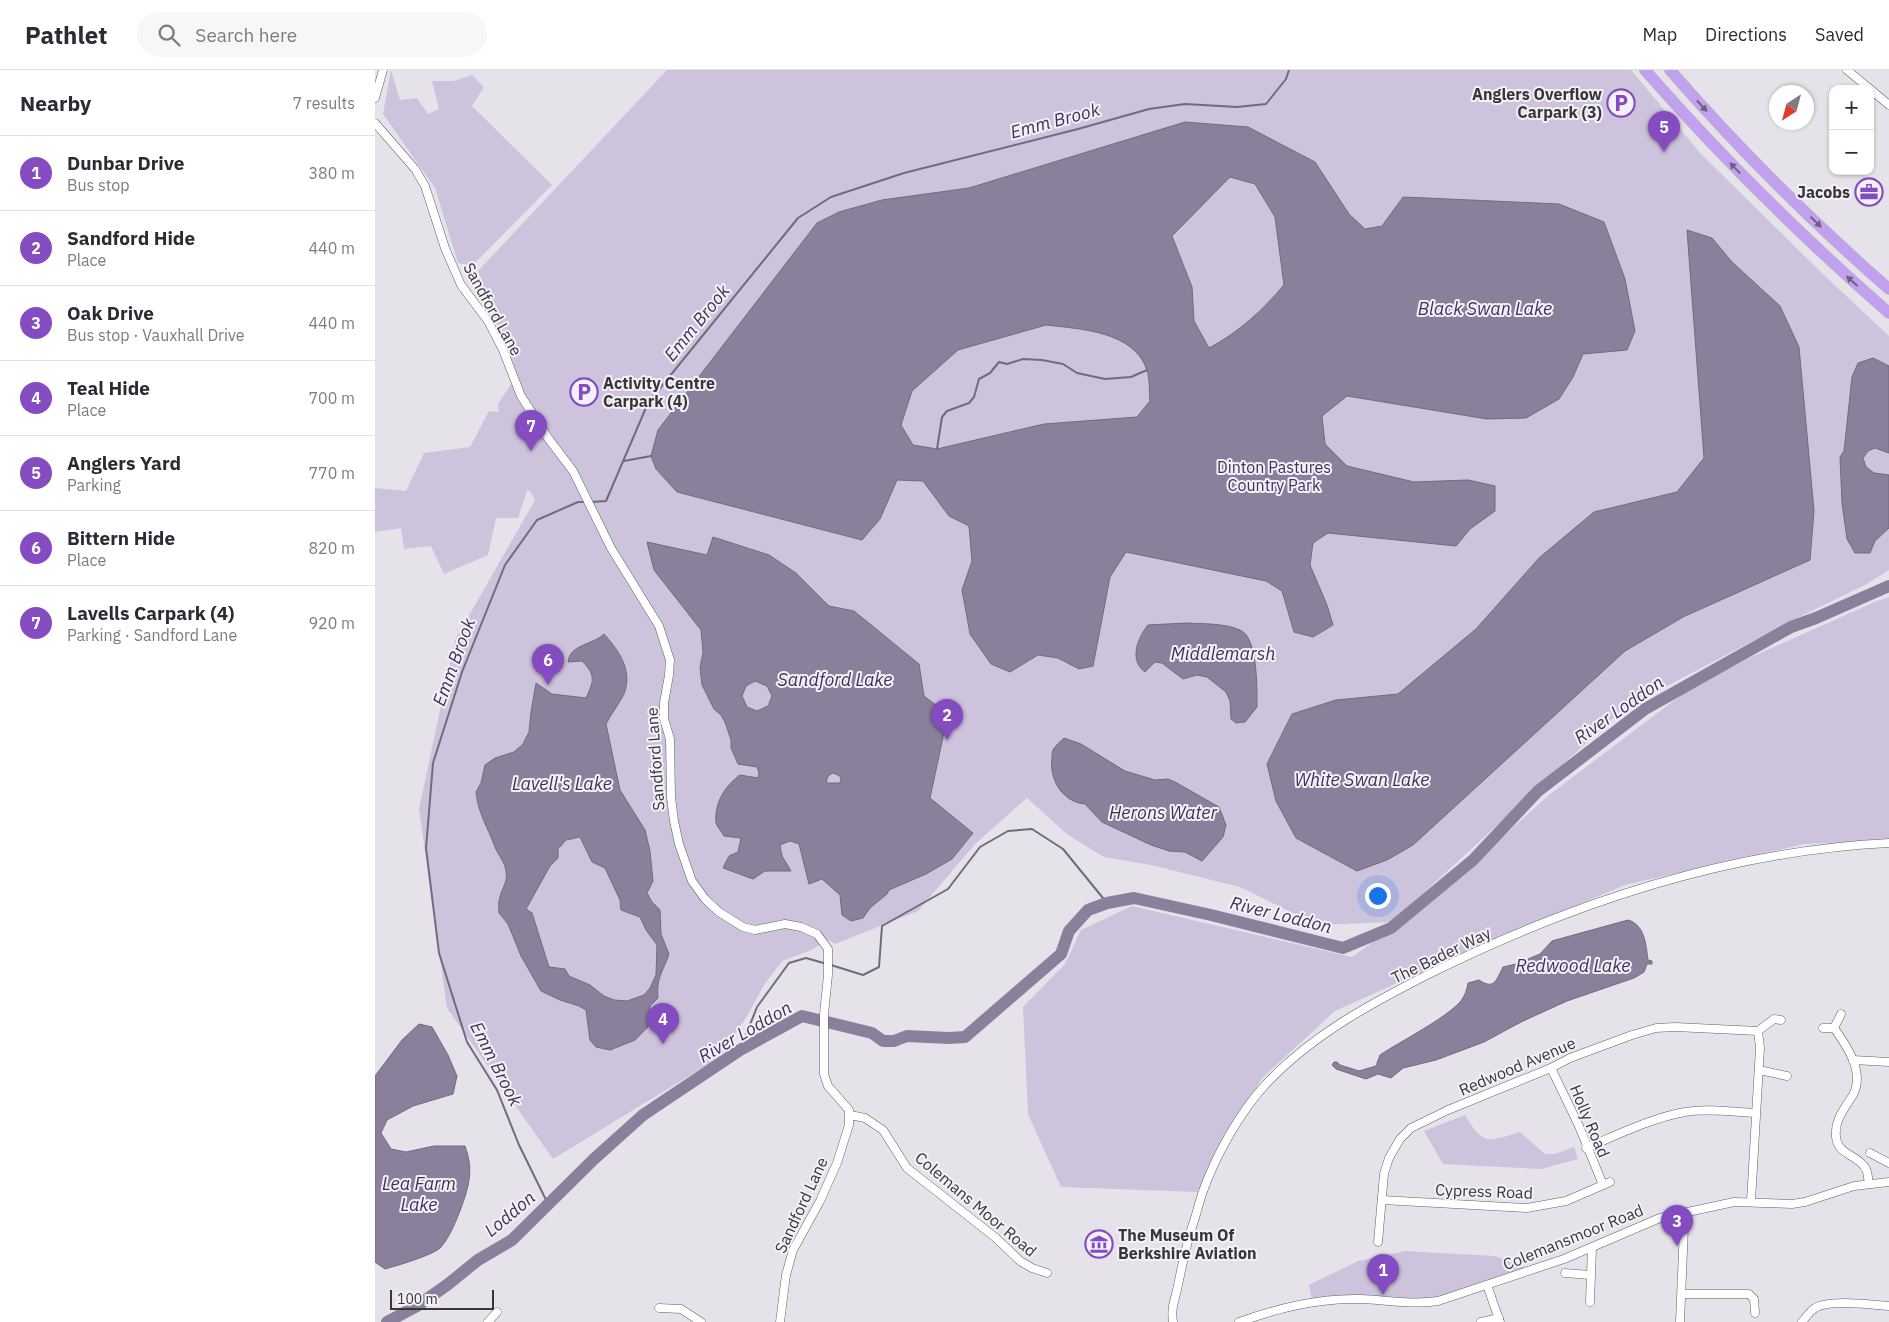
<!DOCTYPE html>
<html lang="en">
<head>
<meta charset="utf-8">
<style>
	:root { --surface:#fff; --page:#f7f7f7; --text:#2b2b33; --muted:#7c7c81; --line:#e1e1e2; --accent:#854bc1 }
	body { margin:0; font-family:"IBM Plex Sans",sans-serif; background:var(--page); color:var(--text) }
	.controls { position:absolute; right:15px; top:15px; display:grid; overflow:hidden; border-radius:10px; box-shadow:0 1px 4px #0004 }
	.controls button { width:45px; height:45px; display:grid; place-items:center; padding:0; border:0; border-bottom:1px solid var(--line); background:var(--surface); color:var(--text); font:25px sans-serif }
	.compass { position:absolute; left:1394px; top:15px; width:45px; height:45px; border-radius:50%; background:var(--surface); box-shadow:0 1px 4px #0004; rotate:216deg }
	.scale { position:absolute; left:15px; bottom:12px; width:104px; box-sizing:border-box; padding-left:5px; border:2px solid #363537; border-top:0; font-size:14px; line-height:18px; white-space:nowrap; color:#363537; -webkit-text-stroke:4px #f3f0f7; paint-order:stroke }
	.you { position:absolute; left:1002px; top:825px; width:18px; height:18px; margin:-12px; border:4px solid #fff; border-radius:50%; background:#1a73e8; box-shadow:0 0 0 8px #1a73e833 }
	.badge { display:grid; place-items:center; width:32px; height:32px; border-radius:50%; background:var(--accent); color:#fff; font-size:16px; font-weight:700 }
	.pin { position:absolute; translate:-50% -41px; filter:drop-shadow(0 1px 2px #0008) }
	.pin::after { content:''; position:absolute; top:26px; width:18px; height:15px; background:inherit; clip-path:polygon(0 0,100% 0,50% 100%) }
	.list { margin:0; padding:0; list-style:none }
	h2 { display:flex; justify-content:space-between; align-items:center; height:65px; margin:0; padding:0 20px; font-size:21px }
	h2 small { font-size:16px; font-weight:400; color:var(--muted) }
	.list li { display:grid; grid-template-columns:32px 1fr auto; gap:15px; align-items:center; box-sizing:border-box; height:75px; padding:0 20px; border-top:1px solid var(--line) }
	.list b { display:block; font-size:19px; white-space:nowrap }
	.list p { margin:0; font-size:16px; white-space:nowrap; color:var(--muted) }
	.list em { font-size:16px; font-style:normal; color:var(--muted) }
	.icon { flex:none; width:28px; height:28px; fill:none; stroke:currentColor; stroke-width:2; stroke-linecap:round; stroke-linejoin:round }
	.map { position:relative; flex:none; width:1514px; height:1252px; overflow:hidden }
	header { display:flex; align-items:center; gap:30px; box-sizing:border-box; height:70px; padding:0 25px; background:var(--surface); border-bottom:1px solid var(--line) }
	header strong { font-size:24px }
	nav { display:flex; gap:28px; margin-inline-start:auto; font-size:18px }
	.search { width:350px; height:45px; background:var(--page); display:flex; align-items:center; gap:12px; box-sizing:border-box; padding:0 18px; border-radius:28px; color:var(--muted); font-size:19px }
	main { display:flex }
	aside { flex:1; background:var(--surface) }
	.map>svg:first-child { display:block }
	.green { fill:#cdc3dc }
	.water { fill:#8b809c; stroke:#726a7e; fill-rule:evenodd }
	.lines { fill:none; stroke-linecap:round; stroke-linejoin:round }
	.stream { stroke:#726a7e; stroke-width:2 }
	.river { stroke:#8b809c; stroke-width:12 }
	.minor-casing { stroke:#626065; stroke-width:9 }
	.highway-casing { stroke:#c3c2c3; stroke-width:12 }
	.minor { stroke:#fff; stroke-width:8 }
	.highway { stroke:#c1a0ed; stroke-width:11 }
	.oneway { fill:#6e6080 }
	.labels { text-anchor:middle; stroke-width:4; stroke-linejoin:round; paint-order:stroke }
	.poi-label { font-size:16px; font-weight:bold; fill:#363537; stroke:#f3f0f7; text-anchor:end }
	.street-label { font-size:16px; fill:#363537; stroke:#f3f0f7 }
	.park-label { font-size:16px; fill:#43305a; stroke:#f3f0f7 }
	.water-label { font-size:18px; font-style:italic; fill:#422f59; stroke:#f3f0f7 }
</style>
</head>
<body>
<header>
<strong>Pathlet</strong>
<div class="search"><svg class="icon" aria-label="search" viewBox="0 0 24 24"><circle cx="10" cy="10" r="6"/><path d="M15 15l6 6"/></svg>Search here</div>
<nav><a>Map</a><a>Directions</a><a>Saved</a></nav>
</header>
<main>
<aside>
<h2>Nearby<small>7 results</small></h2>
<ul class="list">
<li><span class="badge">1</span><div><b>Dunbar Drive</b><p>Bus stop</p></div><em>380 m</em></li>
<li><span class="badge">2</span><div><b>Sandford Hide</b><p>Place</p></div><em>440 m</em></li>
<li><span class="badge">3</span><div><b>Oak Drive</b><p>Bus stop · Vauxhall Drive</p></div><em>440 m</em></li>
<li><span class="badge">4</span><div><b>Teal Hide</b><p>Place</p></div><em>700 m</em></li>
<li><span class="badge">5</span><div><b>Anglers Yard</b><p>Parking</p></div><em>770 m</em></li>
<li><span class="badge">6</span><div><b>Bittern Hide</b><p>Place</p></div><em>820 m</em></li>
<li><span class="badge">7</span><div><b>Lavells Carpark (4)</b><p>Parking · Sandford Lane</p></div><em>920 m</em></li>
</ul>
</aside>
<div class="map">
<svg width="1514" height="1252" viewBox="0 0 1514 1252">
	<rect width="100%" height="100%" fill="#e5e3e9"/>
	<g class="green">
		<polygon points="16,0 25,30 42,28 53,44 64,39 57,11 79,11 97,5 109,17 97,36 177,115 97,196 83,193 60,118 8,44"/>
		<polygon points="292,0 1256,0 1326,84 1453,209 1514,266 1514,500 1490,515 1416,551 1248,639 1017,852 942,855 865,817 776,795 729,787 693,765 652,728 601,773 543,841 460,874 453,870 434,881 407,891 389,915 372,946 345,987 178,1089 72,938 44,739 80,570 160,430 155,421 152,421 143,448 121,448 113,485 69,504 56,476 29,479 26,458 0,462 0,418 31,421 49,383 95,377 114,341 124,342 123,334 141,307 103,201"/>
		<polygon points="1514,527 1514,770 1429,774 1250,815 1080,887 960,941 887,1008 822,1122 686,1117 653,1044 648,937 690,894 706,860 757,836 977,887 1059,829 1174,725 1309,623 1372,589 1502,531"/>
		<path d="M1090 1045C1109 1076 1111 1072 1145 1062L1170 1084H1180L1199 1077 1203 1089 1166 1099 1068 1094 1049 1061Z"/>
		<polygon points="1030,1181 1120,1186 1151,1198 1137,1204 1058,1229 937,1229 934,1215 983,1191"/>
	</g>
	<g class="water">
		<path d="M810 52 873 57 940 92 974 144 990 159 1007 156 1028 127 1184 134 1229 152 1250 209 1260 261 1252 280 1208 284 1198 307 1184 329 1151 348 1112 349 972 326 947 346 950 374 972 396 1039 412 1093 410 1120 416V441L1095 459 1081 476 953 463 938 473 935 495 952 535 958 555 938 567 919 562 907 521 891 511 751 482 735 507 718 596 704 599 683 588 663 585 635 602 616 594 595 564 587 520 597 491 594 456 574 446 548 411 522 410 505 449 487 470 302 422 281 399 276 386 283 360 442 153 464 142 507 130 594 118ZM855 107 880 114 900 147 909 215C887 241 864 262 834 278L819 251 817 217 797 166ZM671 255C705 259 759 261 772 300 775 309 774 322 775 331L762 347 669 354 562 379 538 375 526 355 537 321 583 280Z"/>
		<polygon points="1312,160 1337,168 1357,192 1405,236 1424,277 1439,441 1435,490 1308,547 1250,581 1038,775 1012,790 982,801 921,768 901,731 892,694 917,644 961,630 1023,624 1101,559 1164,488 1219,442 1302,422 1329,388"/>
		<polygon points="1498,288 1514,296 1514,383 1500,378 1493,381 1488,388 1491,397 1499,403 1514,405 1514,458 1500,471 1495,483 1480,483 1472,469 1467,433 1465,387 1469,381 1477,307 1483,293"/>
		<path d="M338 467 394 485 421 503 454 536 479 541 544 594 549 626 566 639 571 653 555 728 598 763 577 789 551 804 514 820 512 824 495 838 488 848 476 851 467 845 465 825 447 809 434 814 424 774 415 771 405 775 407 786 416 801H390L378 809 348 798 354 786 363 782 366 768 349 766C347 762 342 757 341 753 339 733 350 716 365 705L383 708 384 703 382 697 363 694 356 678V670L350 652 346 645 339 639 327 615 325 598 328 582 326 560 279 500 272 472 332 485ZM380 611 392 616 397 626 393 636 382 641 372 637 367 626 371 616ZM458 703 465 706 466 711 464 713H451L453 706Z"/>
		<path d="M811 553C828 554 849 553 865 560 883 567 882 619 882 637L870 652 861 653 856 649 855 631 851 622 832 607 822 605 808 609 787 593 780 592 770 602C754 590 762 569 773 555Z"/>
		<path d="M229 564C244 581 258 600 249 624 244 634 236 644 231 654L245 720 270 760 275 781 278 811 272 823 277 832 285 840 286 864 294 884C288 902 281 907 283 928L275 936 273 957 260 970 235 980 221 977 215 970 211 940 204 936 185 930 166 921 146 886 133 854 124 843C124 838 123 832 125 827 127 818 133 812 131 801 130 792 123 785 120 777 113 758 103 743 101 722L106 713 110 695 120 688 139 682 148 674 154 662 156 642 161 613 177 624 211 628C219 611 221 605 207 591L193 592C195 574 218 575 229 564ZM205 767 217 792 230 798 245 830 246 840 265 847 271 860 282 875 281 905 275 918 269 925 252 931 239 930 229 926 215 915 194 906 190 899 174 897 157 843 151 839 175 796 183 788V779L191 770Z"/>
		<path d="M689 668 706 674 750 701 780 710 793 709 800 712 844 737 851 755 848 767 827 791 810 782 794 781 776 775 727 752 710 734C687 732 674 709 677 688 677 685 677 682 678 680 680 676 686 671 689 668Z"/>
		<path d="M1253 850C1270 855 1271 875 1273 890L1277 891V894H1272L1269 902 1259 908 1192 931 1146 952 1109 972 1061 990 1028 998 1016 1008 1003 1004 991 1009 961 999 957 995 959 992H962L965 995 984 1001 1001 996 1005 985C1026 971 1070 949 1086 931 1090 925 1092 920 1093 913L1104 910C1119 920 1121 911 1128 897L1141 894 1149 895 1153 889 1165 884 1177 871 1184 869Z"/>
		<path d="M44 954 57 957 73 985 82 1006 78 1024 38 1036 12 1050 6 1063 16 1079 31 1082 59 1076H90C94 1087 96 1098 94 1110 92 1126 76 1168 65 1178 58 1185 21 1196 10 1199L0 1192V1006L27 970Z"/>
	</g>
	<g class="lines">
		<g class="stream">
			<polyline points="562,379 567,347 572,341 594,333 599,327 604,309 615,303 624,292 632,294 648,289 667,290 688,294 702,303 730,309 756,307 772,300"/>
			<polyline points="249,391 276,386"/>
			<polyline points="217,432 231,431 273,333 423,148 456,127 529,103 703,59 774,39 810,34 862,37 891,34 911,9 914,0"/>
			<polyline points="456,895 488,905 504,897 507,856 573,819 605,777 633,761 657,759 688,779 732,833"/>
			<polyline points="365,980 382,937 414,893 431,888 452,894"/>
			<polyline points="173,1134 144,1075 122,1020 92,972 64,883 51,778 58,693 87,602 130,495 162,450 203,432 210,432"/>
		</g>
		<polyline class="river" points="12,1252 42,1236 72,1215 103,1190 137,1170 219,1089 268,1045 365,980 427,946 497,963 508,971 519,971 532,966 574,968 590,967 686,884 694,861 713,840 732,833 759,828 836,845 968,878 1016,858 1098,790 1163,721 1270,639 1416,557 1441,548 1514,516"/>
		<g class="minor-casing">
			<g id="minor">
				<polyline points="1472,0 1495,19"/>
				<polyline points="1495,19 1514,35"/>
				<polyline points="0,28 8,0"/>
				<polyline points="0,53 40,99 50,116 70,178 86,215 113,251 128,280 146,326 173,368 198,401 236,478 284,556 295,590 294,605 289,633 289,649 295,669 296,727 299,751 304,774 317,811 330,829 344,842 368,857 380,860 410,854 426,857 442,864 453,879 453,905 449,944 449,1004 453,1016 474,1040 474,1055 462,1093 445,1131 418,1180 411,1205 405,1252"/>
				<path d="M1466 944 1459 958C1472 976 1490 1002 1478 1025 1470 1038 1459 1050 1461 1067 1463 1086 1483 1084 1491 1099 1493 1103 1493 1109 1494 1114"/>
				<polyline points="1448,958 1459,958"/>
				<polyline points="1478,990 1514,992"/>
				<polyline points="1176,998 1204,1056 1228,1115"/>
				<polyline points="1384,1000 1412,1006"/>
				<polyline points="475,1045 490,1048 508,1060 532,1098 621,1168 645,1191 657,1198 672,1203"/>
				<path d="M1211 1078C1240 1066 1279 1047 1310 1042 1333 1038 1358 1042 1380 1043"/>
				<polyline points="1495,1083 1514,1093"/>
				<polyline points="1007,1130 1152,1138 1191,1131 1235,1112"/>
				<polyline points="1376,1131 1385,978 1383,961 1399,949 1406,950"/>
				<polyline points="1003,1172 1009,1104 1014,1088 1025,1069 1036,1058 1073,1040 1176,998 1195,988 1257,965 1281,958 1300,957 1383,961"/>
				<polyline points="1190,1203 1215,1205"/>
				<polyline points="1112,1215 1125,1252"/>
				<polyline points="1307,1224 1374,1224 1379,1229 1380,1243"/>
				<polyline points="1215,1232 1217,1178"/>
				<polyline points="284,1238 306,1239 326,1252"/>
				<polyline points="113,1252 122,1242"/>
				<path d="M798 1252C796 1240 799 1231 802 1220 807 1196 811 1174 819 1151 822 1142 824 1133 827 1124 840 1087 864 1043 891 1014 937 965 995 934 1054 904 1197 833 1354 781 1514 773"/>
				<path d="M864 1252C904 1238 943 1228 985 1229 1012 1230 1037 1235 1063 1231L1189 1189 1285 1148 1359 1132 1417 1134 1430 1132 1479 1116 1514 1112"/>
				<polyline points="1106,1252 1124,1248"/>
				<polyline points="1305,1252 1309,1157 1307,1142"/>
				<path d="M1427 1252C1431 1247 1434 1242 1440 1238 1455 1229 1496 1235 1514 1236"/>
			</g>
		</g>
		<g class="highway-casing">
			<g id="highway">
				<path d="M1270 0C1346 87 1427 167 1514 243"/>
				<path d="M1295 0C1363 78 1436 151 1514 219"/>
			</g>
		</g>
		<use href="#minor" class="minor"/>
		<use href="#highway" class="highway"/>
	</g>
	<defs><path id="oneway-solid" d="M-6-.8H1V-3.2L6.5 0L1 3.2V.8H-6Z" transform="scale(1.25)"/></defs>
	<g class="oneway">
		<use href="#oneway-solid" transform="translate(1327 36) rotate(47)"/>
		<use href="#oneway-solid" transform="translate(1360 98) rotate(-134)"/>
		<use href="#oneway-solid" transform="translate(1441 152) rotate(44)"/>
		<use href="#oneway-solid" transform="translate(1477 211) rotate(-138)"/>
	</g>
	<defs>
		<g id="parking-ring" transform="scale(1.4375)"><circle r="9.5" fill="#f3f0f7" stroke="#854bc1" stroke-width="1.5"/><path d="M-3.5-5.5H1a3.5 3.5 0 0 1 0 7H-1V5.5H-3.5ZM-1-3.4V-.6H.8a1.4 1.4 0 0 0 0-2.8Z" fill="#854bc1"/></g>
		<g id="office-ring" transform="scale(1.4375)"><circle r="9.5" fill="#f3f0f7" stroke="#854bc1" stroke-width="1.5"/><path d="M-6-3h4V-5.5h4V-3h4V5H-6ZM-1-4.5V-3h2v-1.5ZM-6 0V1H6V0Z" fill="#854bc1"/></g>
		<g id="museum-ring" transform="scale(1.4375)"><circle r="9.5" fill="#f3f0f7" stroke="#854bc1" stroke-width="1.5"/><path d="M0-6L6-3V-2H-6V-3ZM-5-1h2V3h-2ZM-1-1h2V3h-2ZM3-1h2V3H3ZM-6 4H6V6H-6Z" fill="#854bc1"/></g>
	</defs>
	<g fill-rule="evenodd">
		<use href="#parking-ring" x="1246" y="33"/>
		<use href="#office-ring" x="1494" y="122"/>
		<use href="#parking-ring" x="209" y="322"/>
		<use href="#museum-ring" x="724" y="1174"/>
	</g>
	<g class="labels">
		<g class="poi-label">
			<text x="1227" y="30">Anglers Overflow<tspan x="1227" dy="18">Carpark (3)</tspan></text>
			<text x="1475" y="128">Jacobs</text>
			<text x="228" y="319" text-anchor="start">Activity Centre<tspan x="228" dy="18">Carpark (4)</tspan></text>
			<text x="743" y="1171" text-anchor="start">The Museum Of<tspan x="743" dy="18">Berkshire Aviation</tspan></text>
		</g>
		<g class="street-label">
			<text transform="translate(118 239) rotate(61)" y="6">Sandford Lane</text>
			<text transform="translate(280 689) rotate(-94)" y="6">Sandford Lane</text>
			<text transform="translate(1066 885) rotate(-26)" y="6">The Bader Way</text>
			<text transform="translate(1142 996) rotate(-23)" y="6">Redwood Avenue</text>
			<text transform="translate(1215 1051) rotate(67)" y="6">Holly Road</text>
			<text transform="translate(1109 1121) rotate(2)" y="6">Cypress Road</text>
			<text transform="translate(601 1134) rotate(40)" y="6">Colemans Moor Road</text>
			<text transform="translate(426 1135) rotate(-65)" y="6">Sandford Lane</text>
			<text transform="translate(1198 1167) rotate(-22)" y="6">Colemansmoor Road</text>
		</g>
		<g class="park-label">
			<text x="899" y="403">Dinton Pastures<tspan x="899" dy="18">Country Park</tspan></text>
		</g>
		<g class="water-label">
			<text transform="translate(680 51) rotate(-15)" y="6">Emm Brook</text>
			<text x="1110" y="245">Black Swan Lake</text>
			<text transform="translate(322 253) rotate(-51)" y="6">Emm Brook</text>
			<text x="848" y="590">Middlemarsh</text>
			<text transform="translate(79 592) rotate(-70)" y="6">Emm Brook</text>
			<text x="460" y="616">Sandford Lake</text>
			<text transform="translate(1244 640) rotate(-35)" y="6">River Loddon</text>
			<text x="987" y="716">White Swan Lake</text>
			<text x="187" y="720">Lavell's Lake</text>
			<text x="788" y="749">Herons Water</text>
			<text transform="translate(906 845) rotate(14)" y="6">River Loddon</text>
			<text x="1198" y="902">Redwood Lake</text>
			<text transform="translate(370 962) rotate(-30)" y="6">River Loddon</text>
			<text transform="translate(121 994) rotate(63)" y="6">Emm Brook</text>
			<text x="44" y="1120">Lea Farm<tspan x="44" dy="21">Lake</tspan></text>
			<text transform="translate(135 1144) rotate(-40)" y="6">Loddon</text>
		</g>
	</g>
</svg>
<div class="controls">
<button>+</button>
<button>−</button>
</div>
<svg class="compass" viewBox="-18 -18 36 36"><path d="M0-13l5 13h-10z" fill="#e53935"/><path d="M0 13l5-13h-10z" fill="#7c7c81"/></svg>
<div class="scale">100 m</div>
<div class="you"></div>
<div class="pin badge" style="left:1008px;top:1225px">1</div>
<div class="pin badge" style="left:572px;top:670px">2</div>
<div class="pin badge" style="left:1302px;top:1176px">3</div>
<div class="pin badge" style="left:288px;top:974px">4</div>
<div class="pin badge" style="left:1289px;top:82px">5</div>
<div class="pin badge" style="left:173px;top:615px">6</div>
<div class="pin badge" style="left:156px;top:381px">7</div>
</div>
</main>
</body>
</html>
